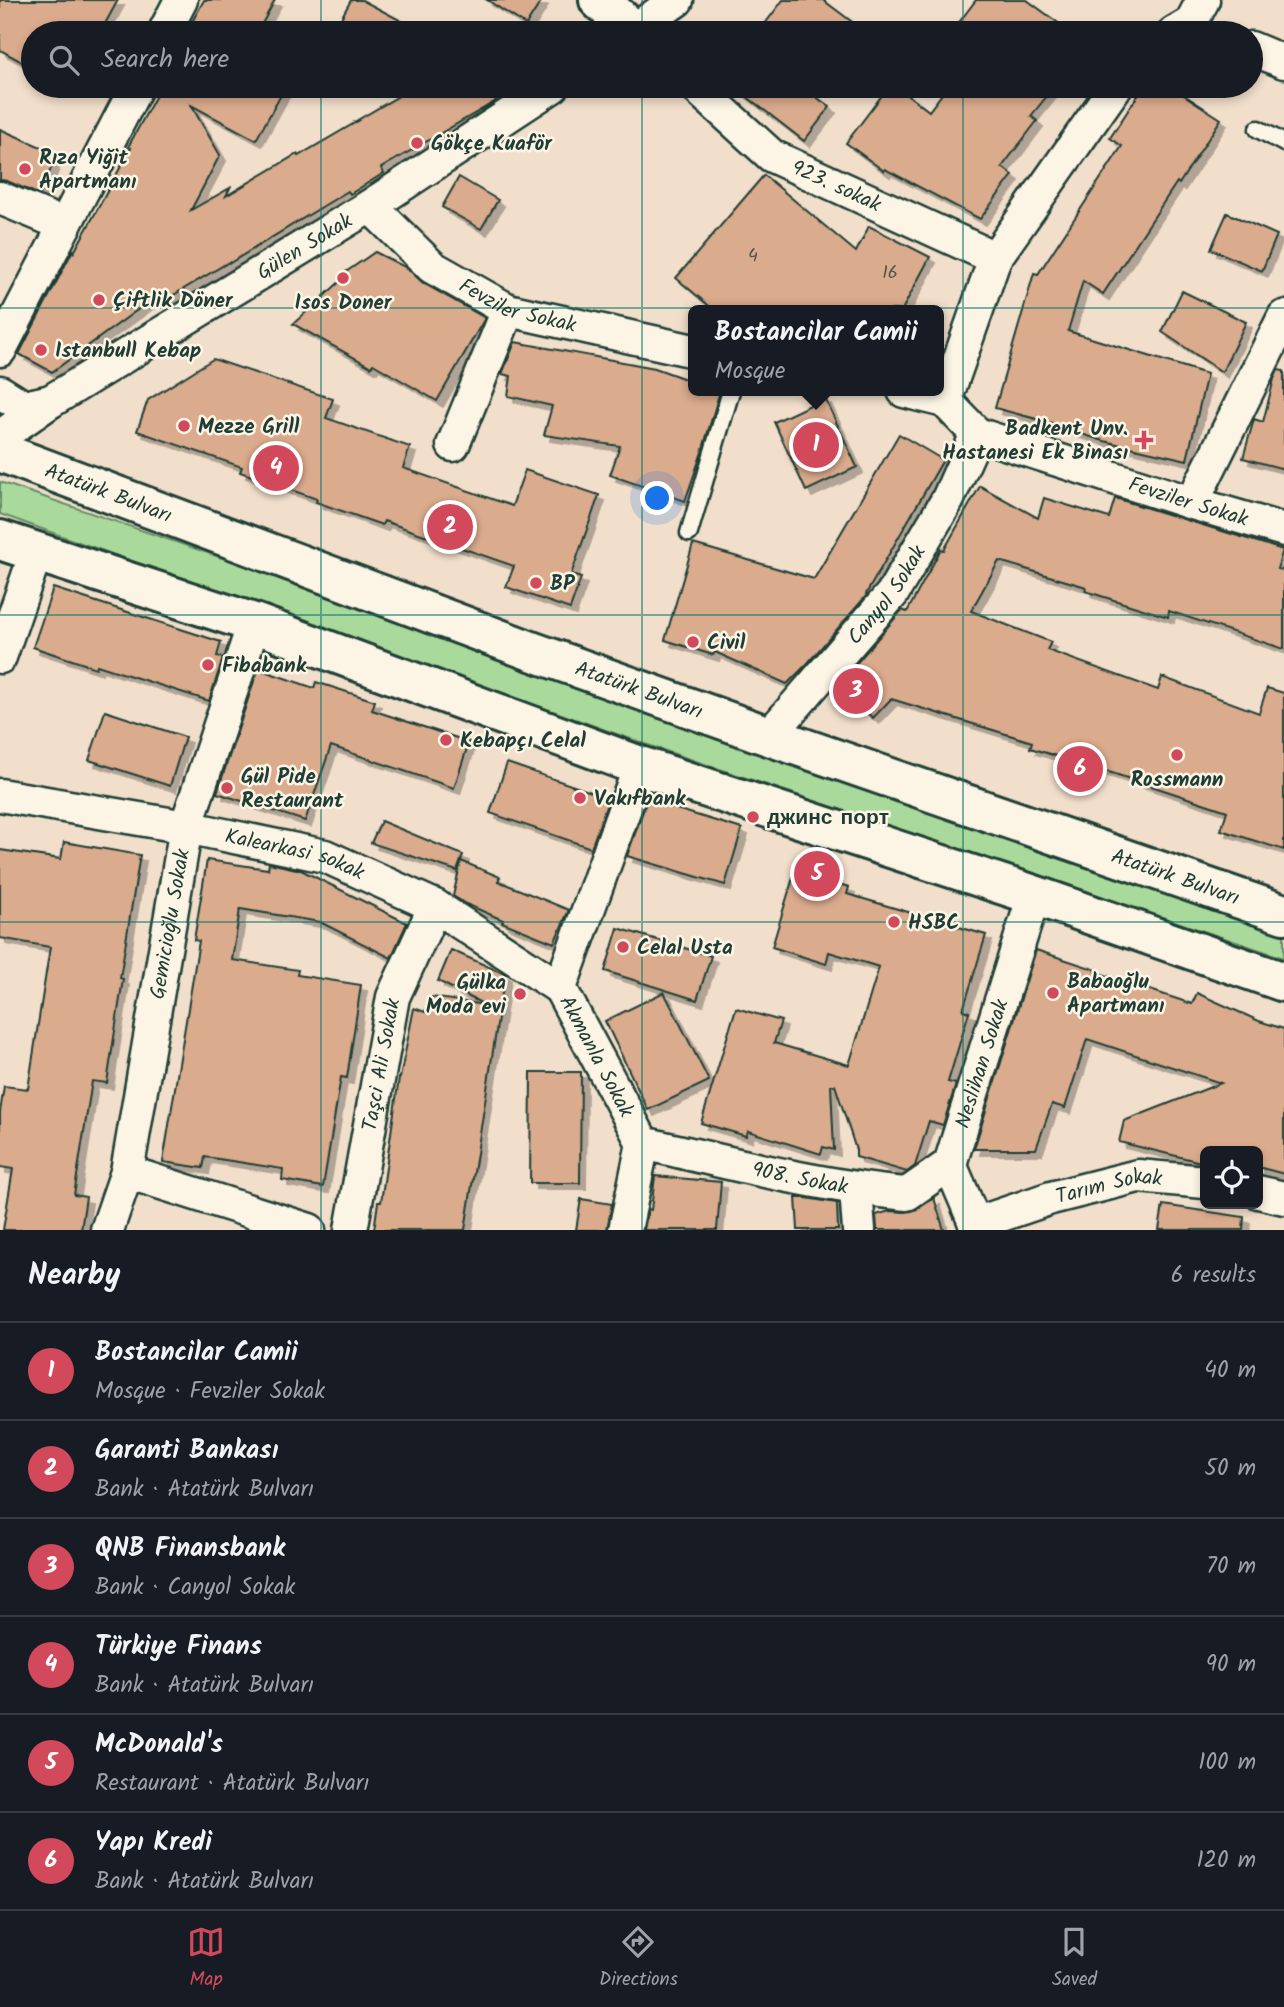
<!DOCTYPE html>
<html lang="en">
<head>
<meta charset="utf-8">
<style>
	:root { --surface:#171b24; --page:#242831; --text:#f1f3f6; --muted:#9ea1a6; --line:#363941; --accent:#d1495b }
	body { margin:0; font-family:Kalam,sans-serif; background:var(--page); color:var(--text) }
	.controls { position:absolute; right:21px; bottom:21px; display:grid; overflow:hidden; border-radius:10px; box-shadow:0 4px 10px #0003 }
	.controls button { width:63px; height:63px; display:grid; place-items:center; padding:0; border:0; border-bottom:2px solid var(--line); background:var(--surface); color:var(--text); font:35px sans-serif }
	.you { position:absolute; left:658px; top:499px; width:24px; height:24px; margin:-18px; border:5px solid #fff; border-radius:50%; background:#1a73e8; box-shadow:0 0 0 10px #1a73e833 }
	.badge { display:grid; place-items:center; width:46px; height:46px; border-radius:50%; background:var(--accent); color:#fff; font-size:23px; font-weight:700 }
	.pin { position:absolute; translate:-50% -50%; border:4px solid #fff; box-shadow:0 2px 7px #0006 }
	.popup { position:absolute; left:688px; top:305px; width:256px; height:91px; box-sizing:border-box; display:grid; place-content:center; border-radius:10px; background:var(--surface); filter:drop-shadow(0 2px 5px #0005); font-size:23px; white-space:nowrap; color:var(--muted) }
	.popup b { font-size:26px; color:var(--text) }
	.popup::after { content:''; position:absolute; left:50%; top:100%; margin-left:-14px; border:14px solid transparent; border-top-color:var(--surface) }
	.list { margin:0; padding:0; list-style:none }
	h2 { display:flex; justify-content:space-between; align-items:center; height:91px; margin:0; padding:0 28px; font-size:30px }
	h2 small { font-size:23px; font-weight:400; color:var(--muted) }
	.list li { display:grid; grid-template-columns:46px 1fr auto; gap:21px; align-items:center; box-sizing:border-box; height:98px; padding:0 28px; border-top:2px solid var(--line) }
	.list b { display:block; font-size:26px; white-space:nowrap }
	.list p { margin:0; font-size:23px; white-space:nowrap; color:var(--muted) }
	.list em { font-size:23px; font-style:normal; color:var(--muted) }
	.icon { flex:none; width:38px; height:38px; fill:none; stroke:currentColor; stroke-width:2; stroke-linecap:round; stroke-linejoin:round }
	.map { position:relative; flex:none; width:1284px; height:1230px; overflow:hidden }
	.search { position:absolute; background:var(--surface); box-shadow:0 4px 10px #0003; left:21px; right:21px; top:21px; height:77px; display:flex; align-items:center; gap:18px; box-sizing:border-box; padding:0 24px; border-radius:38px; color:var(--muted); font-size:26px }
	.sheet { height:679px; background:var(--surface) }
	nav { display:flex; justify-content:space-around; align-items:center; box-sizing:border-box; height:98px; border-top:2px solid var(--line); background:var(--surface); font-size:19px; color:var(--muted) }
	nav a { display:grid; justify-items:center; gap:4px }
	nav .on { color:var(--accent) }
	.map>svg:first-child { display:block }
	.green { fill:#aada9b; stroke:#648c68; stroke-width:2 }
	.building { fill:#dbab8d; stroke:#1f3d34; stroke-width:2; filter:url(#shadow) }
	.lines { fill:none; stroke-linecap:round; stroke-linejoin:round }
	.lane-casing { stroke:#1f3d34; stroke-width:21 }
	.street-casing { stroke:#1f3d34; stroke-width:37 }
	.secondary-casing { stroke:#1f3d34; stroke-width:44 }
	.lane { stroke:#fcf5e5; stroke-width:16 }
	.street { stroke:#fcf5e5; stroke-width:32 }
	.secondary { stroke:#fcf5e5; stroke-width:38 }
	.grid { fill:none; stroke:#0f766e; stroke-width:2; stroke-opacity:0.55 }
	.poi-dot { fill:#d1495b; stroke:#fcf5e5; stroke-width:2.5 }
	.labels { text-anchor:middle; stroke-width:5; stroke-linejoin:round; paint-order:stroke }
	.number-label { font-size:18px; fill:#4e584a }
	.poi-label { font-size:21px; font-weight:bold; fill:#1f3d34; stroke:#fcf5e5; text-anchor:start }
	.street-label { font-size:21px; fill:#1f3d34; stroke:#fcf5e5 }
</style>
</head>
<body>
<div class="map">
<svg width="1284" height="1230" viewBox="0 0 1284 1230">
	<defs>
		<filter id="shadow"><feDropShadow dx="6" dy="6" stdDeviation="0" flood-color="#0004"/></filter>
	</defs>
	<rect width="100%" height="100%" fill="#f2dfcb"/>
	<filter id="ink" filterUnits="userSpaceOnUse"><feTurbulence type="fractalNoise" baseFrequency=".0143" numOctaves="2"/><feDisplacementMap in="SourceGraphic" scale="14" xChannelSelector="R" yChannelSelector="G"/><feConvolveMatrix kernelMatrix="1 2 1 2 8 2 1 2 1" color-interpolation-filters="sRGB"/></filter>
	<g filter="url(#ink)">
		<polygon class="green" points="0,482 1284,921 1284,958 645,744 0,514"/>
		<g class="building">
			<polygon points="0,0 118,0 100,33 33,33 33,68 0,50"/>
			<polygon points="204,0 275,0 257,33 186,33"/>
			<polygon points="351,0 362,0 424,33 333,33"/>
			<polygon points="487,0 542,0 526,25"/>
			<polygon points="783,0 823,0 867,33 758,33"/>
			<polygon points="976,0 1027,0 1072,33 951,33"/>
			<polygon points="155,86 286,86 256,140 191,105 220,155 191,210 230,188 226,196 297,154 298,156 358,121 356,121 416,86 488,86 496,101 381,168 384,173 350,194 348,191 230,263 229,262 165,300 158,295 52,372 19,354 73,250 74,252 131,148 128,147 160,88"/>
			<polygon points="733,86 801,86 830,107 804,141"/>
			<polygon points="889,86 896,86 929,111 948,86 1055,86 1031,116 1037,121 1002,167 1013,175 980,219 885,169 884,171 846,143"/>
			<polygon points="1144,86 1170,86 1221,119 1179,184 1177,182 1103,294 1083,281 1068,331 1207,374 1187,460 1104,441 1058,427 1059,425 995,408 1034,273 1038,274 1122,146 1110,138"/>
			<polygon points="0,129 57,154 40,195 7,181 0,180"/>
			<polygon points="764,175 856,252 869,226 930,257 902,310 714,310 676,278"/>
			<polygon points="459,177 498,200 481,229 442,207"/>
			<polygon points="1227,213 1277,235 1262,271 1211,249"/>
			<polygon points="375,252 407,268 423,283 485,318 437,401 373,364 371,367 293,324 344,278 340,276"/>
			<polygon points="1182,291 1246,322 1222,372 1162,332"/>
			<polygon points="515,342 655,368 694,382 694,391 720,391 702,452 685,501 610,475 620,446 544,435 552,406 508,396 511,376 502,374"/>
			<polygon points="213,359 333,399 326,418 410,447 403,468 512,506 525,470 599,495 571,575 581,578 570,609 506,587 514,566 384,521 382,525 316,502 317,499 240,472 242,467 137,431 148,400"/>
			<polygon points="1278,370 1284,371 1284,469 1243,458 1254,419 1263,422 1274,379"/>
			<polygon points="825,398 857,467 806,491 774,422"/>
			<polygon points="899,434 943,460 866,594 867,595 807,664 787,684 715,652 713,655 665,640 693,544 814,579"/>
			<polygon points="980,486 1038,518 1044,498 1109,518 1115,498 1283,550 1277,569 1284,570 1284,649 1169,611 1168,617 1085,591 1086,587 999,561 971,611 1051,642 1047,650 1158,690 1162,677 1259,713 1267,688 1284,693 1284,850 1221,830 1227,811 1115,774 1030,748 1032,742 891,699 873,718 836,687 902,610 907,612 941,549 944,550"/>
			<polygon points="53,588 221,642 217,656 223,658 209,701 97,665 96,668 33,647"/>
			<polygon points="258,669 314,688 316,682 375,701 372,710 469,742 454,788 331,746 305,821 217,793"/>
			<polygon points="105,711 185,737 170,786 89,760"/>
			<polygon points="507,763 609,798 591,848 490,813"/>
			<polygon points="647,800 742,829 725,885 627,856"/>
			<polygon points="381,821 463,855 457,871 371,843"/>
			<polygon points="64,842 140,855 120,978 123,979 107,1083 92,1081 74,1195 86,1197 81,1230 3,1230 13,1169 0,1167 0,1112 4,1086 28,1089 50,947 0,938 0,850 61,859"/>
			<polygon points="207,860 268,869 269,863 301,870 407,923 391,958 320,922 240,909 232,960 298,970 297,975 361,985 347,1078 341,1077 323,1187 282,1180 283,1169 205,1157 203,1168 163,1162 199,941 194,940"/>
			<polygon points="461,861 500,877 498,881 569,910 554,943 502,922 503,920 466,904 453,896"/>
			<polygon points="795,871 849,887 847,894 986,935 963,1010 969,1012 948,1082 956,1084 943,1125 929,1121 915,1166 907,1172 856,1157 856,1150 835,1085 831,1085 834,1150 823,1147 821,1154 748,1131 746,1136 701,1123 736,1008 781,1021 774,1043 849,1065 879,967 829,952 826,964 772,947"/>
			<polygon points="618,928 711,956 697,1000 605,971"/>
			<polygon points="451,950 505,974 465,1230 374,1230 378,1202 381,1202 399,1078 400,1078 414,1008 425,1012 432,997 485,1005 438,981"/>
			<polygon points="1036,950 1097,970 1096,972 1192,1004 1197,993 1259,1021 1284,1029 1284,1174 1258,1167 1258,1151 1205,1151 1205,1163 1119,1142 1124,1121 1221,1083 1087,1039 1065,1108 1052,1104 1036,1149 974,1149"/>
			<polygon points="664,992 709,1081 648,1110 605,1021"/>
			<polygon points="531,1072 581,1072 580,1183 530,1183"/>
			<polygon points="655,1176 721,1182 717,1230 644,1230 648,1209 651,1210"/>
			<polygon points="796,1198 806,1198 837,1203 838,1230 798,1230"/>
			<polygon points="934,1198 944,1230 877,1230 876,1215 890,1211 905,1212 917,1209"/>
			<polygon points="581,1199 612,1204 607,1230 576,1230"/>
			<polygon points="1163,1205 1244,1217 1243,1230 1159,1230"/>
		</g>
		<g class="lines">
			<g class="lane-casing">
				<g id="lane">
					<polyline points="1258,129 1284,143"/>
					<polyline points="689,533 731,391"/>
				</g>
			</g>
			<g class="street-casing">
				<g id="street">
					<polyline points="164,33 181,0"/>
					<polyline points="630,33 677,0"/>
					<polyline points="1174,33 1191,23 1203,0"/>
					<polyline points="1251,48 1284,62"/>
					<path id="s1" d="M695 86 772 156 995 258"/>
					<polyline points="0,198 65,225"/>
					<path id="s2" d="M370 206 432 267 508 310 694 351"/>
					<polyline points="0,350 137,86"/>
					<path id="s3" d="M904 391 945 401 977 434 1192 503 1284 530"/>
					<polyline points="0,392 24,407 51,401"/>
					<polyline points="945,401 995,258 1116,86"/>
					<path id="s4" d="M0 441 11 429 51 401 370 206 553 86"/>
					<polyline points="453,445 508,310"/>
					<polyline points="1192,503 1284,317"/>
					<polyline points="0,657 36,553"/>
					<path id="s5" d="M769 736 892 594 948 499 977 434"/>
					<path id="s6" d="M0 795 186 827 325 856 435 906 560 988"/>
					<path id="s7" d="M643 1143C730 1163 818 1186 907 1194L950 1164"/>
					<polyline points="127,1172 309,1230"/>
					<polyline points="856,1189 859,1230"/>
					<polyline points="1258,1192 1284,1198"/>
					<path id="s8" d="M975 1224 1051 1198 1138 1176 1205 1182"/>
					<path id="s9" d="M107 1230 127 1172 186 827 254 623"/>
					<path id="s10" d="M351 1230 393 997 435 906"/>
					<polyline points="625,1230 643,1143 560,988 640,766"/>
					<path id="s11" d="M978 1230 950 1164 1034 895"/>
				</g>
			</g>
			<g class="secondary-casing">
				<g id="secondary">
					<polyline points="599,0 634,31"/>
					<path id="s12" d="M0 452 534 652 769 736 1284 914"/>
					<polyline points="0,540 254,623 640,766 1034,895 1284,982"/>
				</g>
			</g>
			<use href="#lane" class="lane"/>
			<use href="#street" class="street"/>
			<use href="#secondary" class="secondary"/>
		</g>
	</g>
	<path class="grid" d="M321 0V33M642 0V33M963 0V33M321 86V1230M642 86V1230M963 86V1230M0 308H1284M0 615H1284M0 922H1284"/>
	<g class="poi-dot">
		<circle cx="417" cy="143" r="7"/>
		<circle cx="25" cy="169" r="7"/>
		<circle cx="343" cy="278" r="7"/>
		<circle cx="99" cy="300" r="7"/>
		<circle cx="41" cy="350" r="7"/>
		<circle cx="184" cy="426" r="7"/>
		<path d="M1140.5 429.5h7v7h7v7h-7v7h-7v-7h-7v-7h7z"/>
		<circle cx="536" cy="583" r="7"/>
		<circle cx="693" cy="642" r="7"/>
		<circle cx="208" cy="665" r="7"/>
		<circle cx="446" cy="740" r="7"/>
		<circle cx="1177" cy="755" r="7"/>
		<circle cx="227" cy="788" r="7"/>
		<circle cx="580" cy="798" r="7"/>
		<circle cx="753" cy="817" r="7"/>
		<circle cx="894" cy="922" r="7"/>
		<circle cx="623" cy="947" r="7"/>
		<circle cx="1053" cy="993" r="7"/>
		<circle cx="520" cy="994" r="7"/>
	</g>
	<g class="labels">
		<g class="number-label">
			<text x="753" y="261">4</text>
			<text x="890" y="278">16</text>
		</g>
		<g class="poi-label">
			<text x="431" y="150">Gökçe Kuaför</text>
			<text x="39" y="164">Rıza Yiğit<tspan x="39" dy="24">Apartmanı</tspan></text>
			<text x="113" y="307">Çiftlik Döner</text>
			<text x="343" y="309" text-anchor="middle">Isos Doner</text>
			<text x="55" y="357">Istanbull Kebap</text>
			<text x="198" y="433">Mezze Grill</text>
			<text x="1128" y="435" text-anchor="end">Badkent Unv.<tspan x="1128" dy="24">Hastanesi Ek Binası</tspan></text>
			<text x="550" y="590">BP</text>
			<text x="707" y="649">Civil</text>
			<text x="222" y="672">Fibabank</text>
			<text x="460" y="747">Kebapçı Celal</text>
			<text x="241" y="783">Gül Pide<tspan x="241" dy="24">Restaurant</tspan></text>
			<text x="1177" y="786" text-anchor="middle">Rossmann</text>
			<text x="594" y="805">Vakıfbank</text>
			<text x="767" y="824">джинс порт</text>
			<text x="908" y="929">HSBC</text>
			<text x="637" y="954">Celal Usta</text>
			<text x="1067" y="988">Babaoğlu<tspan x="1067" dy="24">Apartmanı</tspan></text>
			<text x="506" y="989" text-anchor="end">Gülka<tspan x="506" dy="24">Moda evi</tspan></text>
		</g>
		<g class="street-label">
			<text dy="7" stroke="none"><textPath href="#s1" startOffset="175">923. sokak</textPath></text>
			<text dy="7" stroke="none"><textPath href="#s4" startOffset="362">Gülen Sokak</textPath></text>
			<text dy="7" stroke="none"><textPath href="#s2" startOffset="182">Fevziler Sokak</textPath></text>
			<text dy="7" stroke="none"><textPath href="#s12" startOffset="116">Atatürk Bulvarı</textPath></text>
			<text dy="7" stroke="none"><textPath href="#s3" startOffset="310">Fevziler Sokak</textPath></text>
			<text dy="7" stroke="none"><textPath href="#s5" startOffset="184">Canyol Sokak</textPath></text>
			<text dy="7" stroke="none"><textPath href="#s12" startOffset="682">Atatürk Bulvarı</textPath></text>
			<text dy="7" stroke="none"><textPath href="#s6" startOffset="301">Kalearkasi sokak</textPath></text>
			<text dy="7" stroke="none"><textPath href="#s12" startOffset="1250">Atatürk Bulvarı</textPath></text>
			<text dy="7" stroke="none"><textPath href="#s9" startOffset="313">Gemicioğlu Sokak</textPath></text>
			<text transform="translate(597 1056) rotate(62)" y="7">Akmanla Sokak</text>
			<text dy="7" stroke="none"><textPath href="#s11" startOffset="177">Neslihan Sokak</textPath></text>
			<text dy="7" stroke="none"><textPath href="#s10" startOffset="168">Taşci Ali Sokak</textPath></text>
			<text dy="7" stroke="none"><textPath href="#s7" startOffset="161">908. Sokak</textPath></text>
			<text dy="7" stroke="none"><textPath href="#s8" startOffset="140">Tarım Sokak</textPath></text>
		</g>
	</g>
</svg>
<div class="controls">
<button><svg class="icon" aria-label="locate" viewBox="0 0 24 24"><circle cx="12" cy="12" r="6"/><path d="M12 2v4M12 18v4M2 12h4M18 12h4"/></svg></button>
</div>
<div class="you"></div>
<div class="pin badge" style="left:816px;top:445px">1</div>
<div class="popup"><b>Bostancilar Camii</b>Mosque</div>
<div class="pin badge" style="left:450px;top:527px">2</div>
<div class="pin badge" style="left:856px;top:691px">3</div>
<div class="pin badge" style="left:276px;top:468px">4</div>
<div class="pin badge" style="left:817px;top:874px">5</div>
<div class="pin badge" style="left:1080px;top:769px">6</div>
<div class="search"><svg class="icon" aria-label="search" viewBox="0 0 24 24"><circle cx="10" cy="10" r="6"/><path d="M15 15l6 6"/></svg>Search here</div>
</div>
<section class="sheet">
<h2>Nearby<small>6 results</small></h2>
<ul class="list">
<li><span class="badge">1</span><div><b>Bostancilar Camii</b><p>Mosque · Fevziler Sokak</p></div><em>40 m</em></li>
<li><span class="badge">2</span><div><b>Garanti Bankası</b><p>Bank · Atatürk Bulvarı</p></div><em>50 m</em></li>
<li><span class="badge">3</span><div><b>QNB Finansbank</b><p>Bank · Canyol Sokak</p></div><em>70 m</em></li>
<li><span class="badge">4</span><div><b>Türkiye Finans</b><p>Bank · Atatürk Bulvarı</p></div><em>90 m</em></li>
<li><span class="badge">5</span><div><b>McDonald's</b><p>Restaurant · Atatürk Bulvarı</p></div><em>100 m</em></li>
<li><span class="badge">6</span><div><b>Yapı Kredi</b><p>Bank · Atatürk Bulvarı</p></div><em>120 m</em></li>
</ul>
</section>
<nav>
<a class="on"><svg class="icon" aria-label="map" viewBox="0 0 24 24"><path d="M3 6l6-2 6 2 6-2v14l-6 2-6-2-6 2zM9 4v14M15 6v14"/></svg>Map</a>
<a><svg class="icon" aria-label="directions" viewBox="0 0 24 24"><path d="M12 3l9 9-9 9-9-9zM9 14v-3h6M13 9l2 2-2 2"/></svg>Directions</a>
<a><svg class="icon" aria-label="saved" viewBox="0 0 24 24"><path d="M7 4h10v16l-5-4-5 4z"/></svg>Saved</a>
</nav>
</body>
</html>
